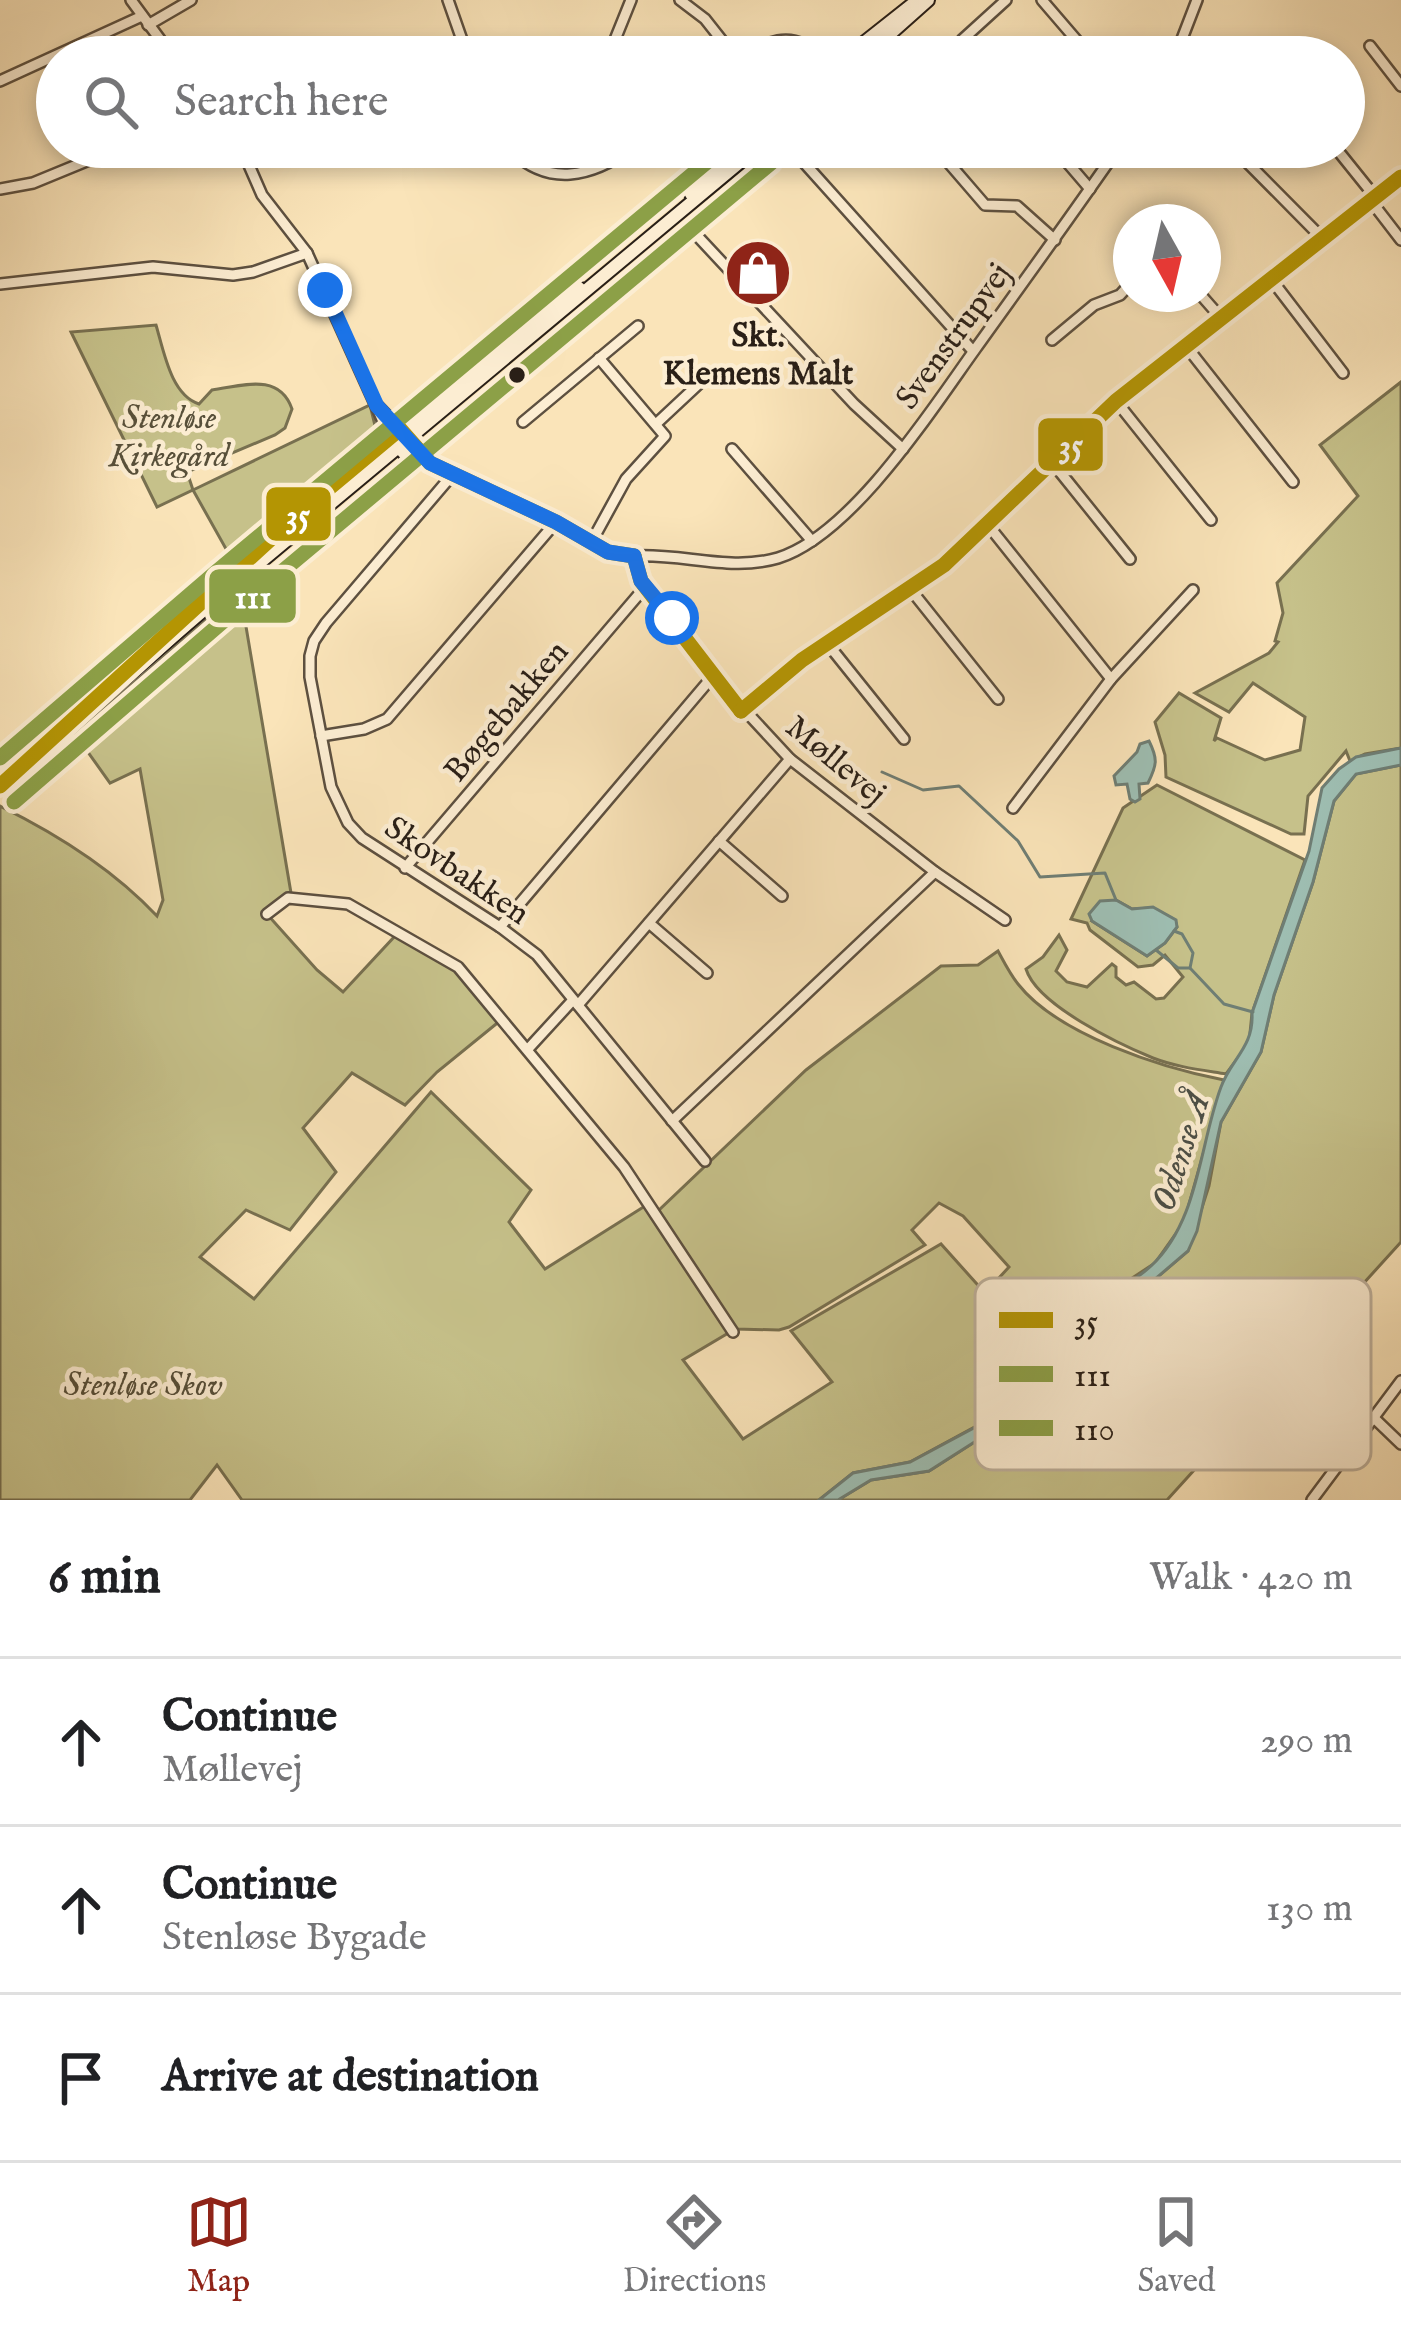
<!DOCTYPE html>
<html lang="en">
<head>
<meta charset="utf-8">
<style>
	:root { --surface:#fff; --page:#f2f2f2; --text:#202124; --muted:#757577; --line:#e0e0e0; --accent:#8f2418 }
	body { margin:0; font-family:"IM FELL English",serif; background:var(--page); color:var(--text) }
	.compass { position:absolute; left:1113px; top:204px; width:108px; height:108px; border-radius:50%; background:var(--surface); box-shadow:0 6px 18px #0003; rotate:172deg }
	.stop { position:absolute; width:36px; height:36px; margin:-27px; border:9px solid #1a73e8; border-radius:50%; background:#fff }
	.stop.end { background:#1a73e8; border-color:#fff; box-shadow:0 3px 12px #0008 }
	.list { margin:0; padding:0; list-style:none }
	h2 { display:flex; justify-content:space-between; align-items:center; height:156px; margin:0; padding:0 48px; font-size:51px }
	h2 small { font-size:39px; font-weight:400; color:var(--muted) }
	.list li { display:grid; grid-template-columns:78px 1fr auto; gap:36px; align-items:center; box-sizing:border-box; height:168px; padding:0 48px; border-top:3px solid var(--line) }
	.list b { display:block; font-size:45px; white-space:nowrap }
	.list p { margin:0; font-size:39px; white-space:nowrap; color:var(--muted) }
	.list em { font-size:39px; font-style:normal; color:var(--muted) }
	.icon { flex:none; width:66px; height:66px; fill:none; stroke:currentColor; stroke-width:2; stroke-linecap:round; stroke-linejoin:round }
	.map { position:relative; flex:none; width:1401px; height:1500px; overflow:hidden }
	.search { position:absolute; background:var(--surface); box-shadow:0 6px 18px #0003; left:36px; right:36px; top:36px; height:132px; display:flex; align-items:center; gap:30px; box-sizing:border-box; padding:0 42px; border-radius:66px; color:var(--muted); font-size:45px }
	.sheet { height:660px; background:var(--surface) }
	nav { display:flex; justify-content:space-around; align-items:center; box-sizing:border-box; height:168px; border-top:3px solid var(--line); background:var(--surface); font-size:33px; color:var(--muted) }
	nav a { display:grid; justify-items:center; gap:6px }
	nav .on { color:var(--accent) }
	.map>svg:first-child { display:block }
	.green { fill:#c6c18a; stroke:#787050; stroke-width:3; fill-rule:evenodd }
	.water { fill:#9ebeb2; stroke:#6f7e74; stroke-width:3 }
	.lines { fill:none; stroke-linecap:round; stroke-linejoin:round }
	.stream { stroke:#6f7e74; stroke-width:3 }
	.street-casing { stroke:#5d5040; stroke-width:14 }
	.secondary-casing { stroke:#291f17; stroke-width:16 }
	.street { stroke:#fcedd2; stroke-width:9 }
	.secondary { stroke:#fcedd2; stroke-width:12 }
	.bus-1-casing { stroke:#fcedd2; stroke-width:24 }
	.bus-2-casing { stroke:#fcedd2; stroke-width:24 }
	.bus-3-casing { stroke:#fcedd2; stroke-width:24 }
	.bus-1 { stroke:#b49503; stroke-width:15 }
	.bus-2 { stroke:#8ca047; stroke-width:15 }
	.bus-3 { stroke:#8ca047; stroke-width:15 }
	.route { stroke:#1a73e8; stroke-width:15 }
	.bus-dot { fill:#291f17; stroke:#fcedd2; stroke-width:4.5 }
	.labels { text-anchor:middle; stroke-width:9; stroke-linejoin:round; paint-order:stroke }
	.poi-label { font-size:33px; font-weight:bold; fill:#291f17; stroke:#fcedd2 }
	.street-label { font-size:33px; fill:#291f17; stroke:#fcedd2 }
	.park-label { font-size:33px; font-style:italic; fill:#58503a; stroke:#fcedd2 }
	.water-label { font-size:36px; font-style:italic; fill:#4c4f46; stroke:#fcedd2 }
	.key { fill:#fcedd2; stroke:#bdaf9a; stroke-width:3 }
	.key-label { font-size:33px; fill:#291f17 }
	.line-badge { stroke:#fcedd2; stroke-width:4.5 }
	.badge-label { font-size:33px; text-anchor:middle; font-weight:bold; fill:#fff }
</style>
</head>
<body>
<div class="map">
<svg width="1401" height="1500" viewBox="0 0 1401 1500">
	<rect width="100%" height="100%" fill="#fae4b9"/>
	<filter id="stains"><feTurbulence type="fractalNoise" baseFrequency=".00167" numOctaves="4"/><feColorMatrix values="0 0 0 0 .2 0 0 0 0 .09 0 0 0 0 .02 0 0 0 .5 -.17"/></filter>
	<radialGradient id="worn" r=".72"><stop offset=".6" stop-color="#630" stop-opacity="0"/><stop offset="1" stop-color="#630" stop-opacity=".3"/></radialGradient>
	<g class="green">
		<path d="M156 325C164 352 171 395 199 404L212 390C242 386 279 372 292 409L285 428 275 435 187 472 193 490 370 405 377 434 230 556 193 490 157 507 71 332Z"/>
		<polygon points="1401,382 1401,748 1365,754 1350,761 1346,751 1308,796 1304,834 1291,834 1166,777 1165,755 1155,722 1179,693 1221,718 1214,741 1217,738 1265,760 1300,750 1305,717 1253,683 1229,712 1195,693 1269,653 1278,642 1275,641 1283,613 1277,583 1358,496 1320,445"/>
		<path d="M240 591 291 893 266 913 317 970 343 992 396 935 455 969 501 1020 437 1072 405 1105 352 1073 303 1128 336 1172 290 1230 246 1210 200 1257 254 1299 431 1092 531 1190 509 1222 545 1269 645 1206 730 1332 683 1360 743 1439 832 1382 791 1331 941 1244 985 1293 1009 1267 963 1216 939 1203 912 1230 925 1245 789 1327 779 1330 735 1329 657 1212 806 1070 941 966 978 965 998 951C1004 962 1010 974 1018 984 1058 1035 1162 1068 1224 1080L1184 1222 1155 1263 1079 1313 1053 1365 1030 1397 910 1462 853 1473 819 1500H242L217 1465 190 1500H0V806C57 834 114 870 157 916L163 900 140 769 110 783 75 734Z"/>
		<polygon points="1401,765 1401,1242 1167,1500 838,1500 871,1480 929,1471 987,1434 1042,1405 1081,1327 1134,1297 1188,1251 1209,1186 1221,1122 1261,1052 1274,995 1313,882 1334,801 1356,774"/>
		<path d="M1157 785 1305 860 1252 1013 1249 1043 1226 1074C1202 1070 1176 1067 1153 1058 1119 1044 1037 1005 1026 969L1043 957 1059 935 1067 950 1056 971 1067 982 1087 987 1112 964 1116 967V977L1126 985 1134 982 1156 999 1164 998 1183 977 1165 955 1153 965 1138 967 1090 930 1087 923 1071 919 1123 808ZM1116 900 1132 909 1153 908 1175 920 1177 927 1165 943 1147 956 1092 921Z"/>
	</g>
	<g class="water">
		<path d="M1149 741C1158 759 1157 765 1148 783L1139 784 1140 799 1135 802 1130 799 1127 784 1116 785 1114 776 1137 752 1140 744Z"/>
		<path d="M1401 748V765L1356 774 1334 801 1313 882 1274 995 1261 1052 1221 1122 1197 1231 1188 1251 1134 1297 1081 1327 1059 1382 1043 1405 987 1434 929 1471 871 1480 838 1500H819L853 1473 910 1462 1030 1398 1053 1365 1058 1335 1067 1323C1093 1301 1126 1289 1151 1266 1199 1221 1199 1146 1221 1087 1231 1059 1254 1047 1252 1013L1309 851 1322 788 1339 769 1356 757Z"/>
		<polygon points="1116,900 1132,909 1153,907 1176,920 1177,927 1165,943 1147,956 1092,921 1089,914 1100,901"/>
	</g>
	<g class="lines">
		<g class="stream">
			<polyline points="882,772 923,790 959,786 1018,841 1040,877 1105,873 1116,900"/>
			<polyline points="1174,931 1182,934 1193,953 1190,968 1224,1004 1253,1012"/>
			<polyline points="1156,950 1178,968 1190,968"/>
		</g>
		<g class="street-casing">
			<g id="street">
				<polyline points="131,0 173,57"/>
				<polyline points="448,0 468,57"/>
				<polyline points="680,0 705,19 735,57"/>
				<polyline points="1042,0 1091,57"/>
				<polyline points="148,25 191,0"/>
				<polyline points="1370,46 1401,86"/>
				<polyline points="608,57 631,0"/>
				<path d="M741 57C769 40 795 30 820 57"/>
				<polyline points="977,57 962,40 1006,0"/>
				<polyline points="1175,57 1197,0"/>
				<polyline points="0,81 142,16"/>
				<polyline points="241,147 262,195 307,253 390,437"/>
				<path d="M508 147C547 189 593 177 633 147"/>
				<polyline points="790,147 973,351"/>
				<polyline points="935,147 985,205 1017,206 1055,240"/>
				<polyline points="1054,147 1090,189"/>
				<polyline points="1232,147 1323,239"/>
				<polyline points="1335,147 1376,198"/>
				<polyline points="170,151 170,147"/>
				<polyline points="0,189 33,183 106,153"/>
				<polyline points="1371,201 1401,240"/>
				<polyline points="689,227 854,404 903,449"/>
				<polyline points="1271,279 1343,373"/>
				<polyline points="0,284 153,267 233,275 253,272 307,253"/>
				<polyline points="1200,294 1222,319"/>
				<polyline points="1052,340 1094,305 1120,295 1131,283"/>
				<polyline points="1186,346 1293,482"/>
				<polyline points="1116,401 1211,520"/>
				<polyline points="378,406 400,429"/>
				<polyline points="523,422 638,326"/>
				<polyline points="657,423 703,380"/>
				<polyline points="732,449 812,541"/>
				<polyline points="1052,462 1130,559"/>
				<polyline points="453,474 326,623 314,641 310,656 310,677 331,787 348,823 362,838 500,927 537,955 705,1161"/>
				<polyline points="988,525 1111,679"/>
				<polyline points="592,541 626,479 665,436 599,358"/>
				<polyline points="911,590 998,699"/>
				<polyline points="827,643 904,739"/>
				<polyline points="741,711 802,660 944,565 1116,401 1401,177"/>
				<polyline points="321,736 364,729 387,719 556,522"/>
				<polyline points="1013,808 1111,679 1193,590"/>
				<polyline points="719,841 782,896"/>
				<polyline points="405,868 646,586"/>
				<polyline points="267,914 288,898 348,904 458,967 624,1167 733,1332"/>
				<path d="M1005 920 935 872 790 759 713 676 641 581 634 556C683 553 730 572 778 558 852 535 932 409 976 348 1024 281 1072 215 1119 147"/>
				<polyline points="649,923 707,973"/>
				<polyline points="500,927 713,676"/>
				<polyline points="578,1005 790,759"/>
				<polyline points="528,1049 573,1000"/>
				<polyline points="672,1121 935,872"/>
				<polyline points="1374,1418 1401,1444"/>
				<polyline points="1312,1500 1401,1381"/>
			</g>
		</g>
		<g class="secondary-casing">
			<g id="secondary">
				<polyline points="846,57 918,0"/>
				<polyline points="864,57 928,0"/>
				<polyline points="691,194 741,147"/>
				<polyline points="394,442 405,454 556,522 608,552 634,556"/>
				<polyline points="211,593 284,524 579,288"/>
				<polyline points="0,786 228,589 758,147"/>
			</g>
		</g>
		<use href="#street" class="street"/>
		<use href="#secondary" class="secondary"/>
		<g class="bus-1-casing">
			<g id="bus-1">
				<polyline points="634,556 641,581 741,711"/>
				<polyline points="741,711 802,660 944,565 1116,401 1401,177"/>
				<polyline points="0,786 297,515 400,429 430,463 556,522 608,552 634,556"/>
			</g>
		</g>
		<g class="bus-2-casing">
			<polyline id="bus-2" points="14,802 242,605 771,163"/>
		</g>
		<g class="bus-3-casing">
			<polyline id="bus-3" points="0,758 215,573 725,147"/>
		</g>
		<use href="#bus-1" class="bus-1"/>
		<use href="#bus-2" class="bus-2"/>
		<use href="#bus-3" class="bus-3"/>
	</g>
	<g class="lines">
		<polyline class="route" points="325,290 377,406 430,463 556,522 608,552 634,556 641,581 672,618"/>
	</g>
	<defs>
		<g id="shop-disc" transform="scale(3.45)"><circle r="9.5" fill="#8f2418" stroke="#fcedd2"/><path d="M-5-2.5h2.3a2.7 3.5 0 0 1 5.4 0H5L5.5 6h-11ZM-1.5-2.5h3a1.5 2.3 0 0 0-3 0Z" fill="#fff"/></g>
	</defs>
	<g fill-rule="evenodd">
		<use href="#shop-disc" x="758" y="273"/>
	</g>
	<circle class="bus-dot" cx="517" cy="375" r="10"/>
	<g class="labels">
		<g class="poi-label">
			<text x="758" y="346">Skt.<tspan x="758" dy="38">Klemens Malt</tspan></text>
		</g>
		<g class="street-label">
			<text transform="translate(952 335) rotate(-54)" y="12">Svenstrupvej</text>
			<text transform="translate(505 710) rotate(-50)" y="12">Bøgebakken</text>
			<text transform="translate(837 759) rotate(40)" y="12">Møllevej</text>
			<text transform="translate(458 869) rotate(34)" y="12">Skovbakken</text>
		</g>
		<g class="park-label">
			<text x="169" y="428">Stenløse<tspan x="169" dy="38">Kirkegård</tspan></text>
			<text x="143" y="1395">Stenløse Skov</text>
		</g>
		<g class="water-label">
			<text transform="translate(1179 1151) rotate(-72)" y="13">Odense Å</text>
		</g>
	</g>
	<rect x="975" y="1278" width="396" height="192" rx="18" class="key"/>
	<rect x="999" y="1312" width="54" height="16" fill="#b49503"/>
	<rect x="999" y="1366" width="54" height="16" fill="#8ca047"/>
	<rect x="999" y="1420" width="54" height="16" fill="#8ca047"/>
	<g class="key-label">
		<text x="1074" y="1332">35</text>
		<text x="1074" y="1386">111</text>
		<text x="1074" y="1440">110</text>
	</g>
	<g class="line-badge">
		<rect x="1036" y="416" width="69" height="57" rx="12" fill="#b49503"/>
		<rect x="264" y="485" width="69" height="58" rx="12" fill="#b49503"/>
		<rect x="207" y="567" width="91" height="58" rx="12" fill="#8ca047"/>
	</g>
	<g class="badge-label">
		<text x="1071" y="456">35</text>
		<text x="298" y="526">35</text>
		<text x="253" y="608">111</text>
	</g>
	<rect width="100%" height="100%" filter="url(#stains)"/>
	<rect width="100%" height="100%" fill="url(#worn)"/>
</svg>
<svg class="compass" viewBox="-18 -18 36 36"><path d="M0-13l5 13h-10z" fill="#e53935"/><path d="M0 13l5-13h-10z" fill="#757577"/></svg>
<div class="stop" style="left:672px;top:618px"></div>
<div class="stop end" style="left:325px;top:290px"></div>
<div class="search"><svg class="icon" aria-label="search" viewBox="0 0 24 24"><circle cx="10" cy="10" r="6"/><path d="M15 15l6 6"/></svg>Search here</div>
</div>
<section class="sheet">
<h2>6 min<small>Walk · 420 m</small></h2>
<ul class="list">
<li><svg class="icon" aria-label="ahead" viewBox="0 0 24 24"><path d="M12 20V5M6 11l6-6 6 6"/></svg><div><b>Continue</b><p>Møllevej</p></div><em>290 m</em></li>
<li><svg class="icon" aria-label="ahead" viewBox="0 0 24 24"><path d="M12 20V5M6 11l6-6 6 6"/></svg><div><b>Continue</b><p>Stenløse Bygade</p></div><em>130 m</em></li>
<li><svg class="icon" aria-label="arrive" viewBox="0 0 24 24"><path d="M6 21V4h12l-3 4 3 4H6"/></svg><div><b>Arrive at destination</b></div></li>
</ul>
</section>
<nav>
<a class="on"><svg class="icon" aria-label="map" viewBox="0 0 24 24"><path d="M3 6l6-2 6 2 6-2v14l-6 2-6-2-6 2zM9 4v14M15 6v14"/></svg>Map</a>
<a><svg class="icon" aria-label="directions" viewBox="0 0 24 24"><path d="M12 3l9 9-9 9-9-9zM9 14v-3h6M13 9l2 2-2 2"/></svg>Directions</a>
<a><svg class="icon" aria-label="saved" viewBox="0 0 24 24"><path d="M7 4h10v16l-5-4-5 4z"/></svg>Saved</a>
</nav>
</body>
</html>
